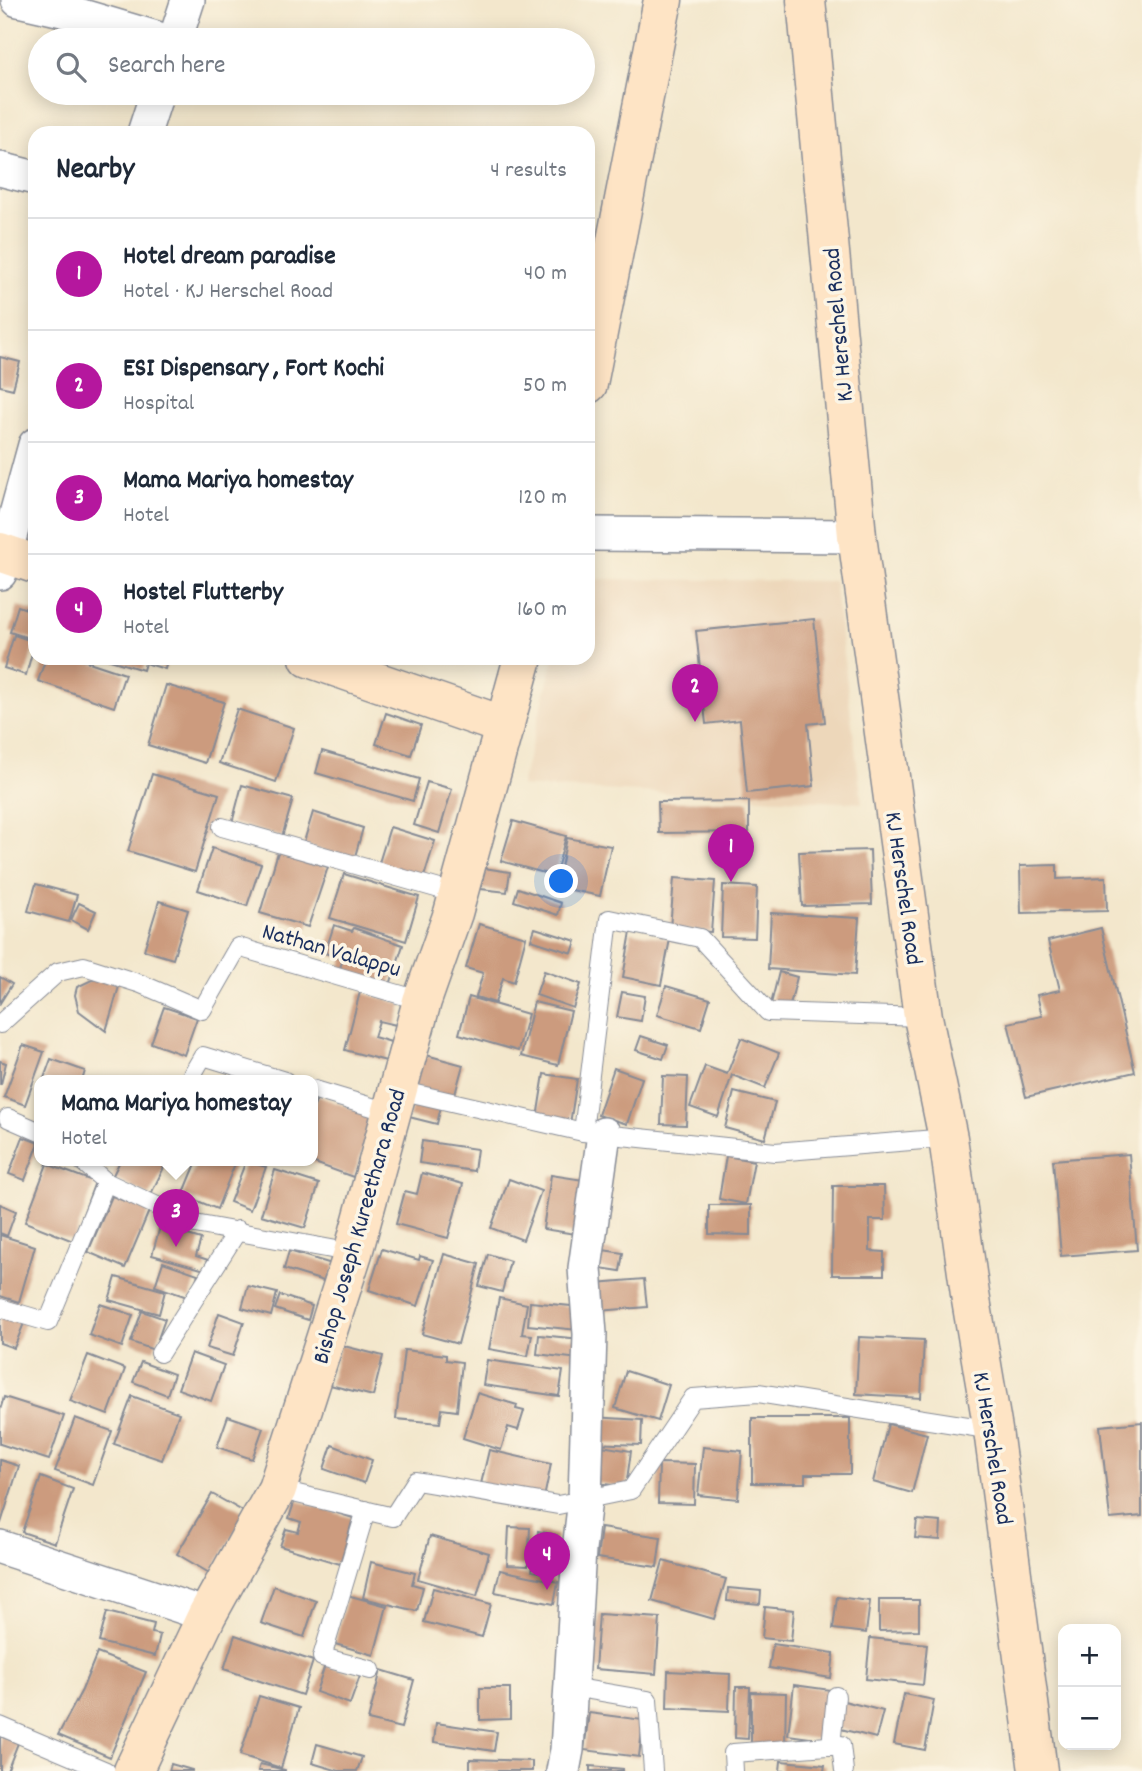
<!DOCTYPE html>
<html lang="en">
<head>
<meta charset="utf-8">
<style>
	:root { --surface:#fff; --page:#f6f6f7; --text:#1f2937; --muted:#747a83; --line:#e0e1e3; --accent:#b5179e }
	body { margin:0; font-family:Dekko,sans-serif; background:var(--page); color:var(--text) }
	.controls { position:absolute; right:21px; bottom:21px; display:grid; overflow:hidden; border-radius:14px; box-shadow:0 4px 18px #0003 }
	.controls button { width:63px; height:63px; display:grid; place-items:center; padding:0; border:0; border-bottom:2px solid var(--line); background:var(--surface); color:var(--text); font:35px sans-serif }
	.you { position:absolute; left:562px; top:882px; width:24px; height:24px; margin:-18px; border:5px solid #fff; border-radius:50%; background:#1a73e8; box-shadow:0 0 0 10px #1a73e833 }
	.badge { display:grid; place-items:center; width:46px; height:46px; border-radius:50%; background:var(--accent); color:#fff; font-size:23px; font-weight:700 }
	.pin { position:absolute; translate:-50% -58px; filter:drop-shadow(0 2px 4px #0008) }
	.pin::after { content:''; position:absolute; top:37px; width:24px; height:21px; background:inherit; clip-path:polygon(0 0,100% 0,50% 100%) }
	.popup { position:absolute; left:34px; top:1075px; width:284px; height:91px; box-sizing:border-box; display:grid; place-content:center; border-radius:14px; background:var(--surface); filter:drop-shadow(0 2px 5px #0005); font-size:23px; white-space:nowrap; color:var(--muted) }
	.popup b { font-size:26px; color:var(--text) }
	.popup::after { content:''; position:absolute; left:50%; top:100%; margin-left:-14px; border:14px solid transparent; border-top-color:var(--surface) }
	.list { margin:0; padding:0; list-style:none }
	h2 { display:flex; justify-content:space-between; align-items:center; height:91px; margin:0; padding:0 28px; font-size:30px }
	h2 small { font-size:23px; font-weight:400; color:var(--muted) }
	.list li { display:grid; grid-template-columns:46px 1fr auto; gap:21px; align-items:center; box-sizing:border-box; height:112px; padding:0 28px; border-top:2px solid var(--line) }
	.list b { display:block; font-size:26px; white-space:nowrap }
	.list p { margin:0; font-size:23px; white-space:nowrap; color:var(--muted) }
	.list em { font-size:23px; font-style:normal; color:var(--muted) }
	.icon { flex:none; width:38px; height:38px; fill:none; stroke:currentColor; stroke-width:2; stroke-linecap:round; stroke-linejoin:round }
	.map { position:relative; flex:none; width:1142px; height:1771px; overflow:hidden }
	.search { position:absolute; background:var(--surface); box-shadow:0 4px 18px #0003; left:28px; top:28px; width:567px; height:77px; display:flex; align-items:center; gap:18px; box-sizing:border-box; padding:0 24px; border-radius:38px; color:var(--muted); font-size:26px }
	.panel { position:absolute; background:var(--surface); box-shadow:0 4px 18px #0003; left:28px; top:126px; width:567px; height:539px; border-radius:21px }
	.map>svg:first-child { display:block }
	.built { fill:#edd7ba }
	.building { fill:#cc9b7e }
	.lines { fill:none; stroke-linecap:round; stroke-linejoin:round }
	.lane-casing { stroke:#878b95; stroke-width:20 }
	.street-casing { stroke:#878b95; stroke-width:36 }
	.secondary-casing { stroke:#878b95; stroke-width:41 }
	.lane { stroke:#fff; stroke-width:18 }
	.street { stroke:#fff; stroke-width:33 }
	.secondary { stroke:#fee4c5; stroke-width:38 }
	.labels { text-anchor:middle; stroke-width:7; stroke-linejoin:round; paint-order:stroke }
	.street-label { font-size:24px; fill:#1b2f5e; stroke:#fcf5e5 }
</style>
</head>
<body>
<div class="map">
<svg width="1142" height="1771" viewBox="0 0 1142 1771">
	<rect width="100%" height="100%" fill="#fcf5e5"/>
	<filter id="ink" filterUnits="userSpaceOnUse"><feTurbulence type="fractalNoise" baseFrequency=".0143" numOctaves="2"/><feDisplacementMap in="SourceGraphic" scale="14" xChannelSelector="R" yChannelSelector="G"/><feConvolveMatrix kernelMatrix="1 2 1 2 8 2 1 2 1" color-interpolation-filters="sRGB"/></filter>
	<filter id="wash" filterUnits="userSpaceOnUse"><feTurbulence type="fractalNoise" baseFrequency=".00686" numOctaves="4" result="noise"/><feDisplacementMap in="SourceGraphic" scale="28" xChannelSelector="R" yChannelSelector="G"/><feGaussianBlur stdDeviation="1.57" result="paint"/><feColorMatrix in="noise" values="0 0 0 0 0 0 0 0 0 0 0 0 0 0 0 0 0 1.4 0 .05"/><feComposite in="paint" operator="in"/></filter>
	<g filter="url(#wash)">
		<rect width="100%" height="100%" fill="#f3e7cc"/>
		<polygon class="built" points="588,579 834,581 862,803 521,786 554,658 588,658"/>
		<g id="blocks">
			<g class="building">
				<polygon points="0,357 20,362 13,389 0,386"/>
				<polygon points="18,606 35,612 35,640 10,632"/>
				<polygon points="814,619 825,722 808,724 814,786 747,793 740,720 706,724 696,631"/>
				<polygon points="14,635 35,642 26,675 4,668"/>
				<polygon points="46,658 77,658 125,674 114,707 38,681"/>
				<polygon points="168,658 165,669 145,663 143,670 107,659"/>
				<polygon points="166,685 224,702 205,763 148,745"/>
				<polygon points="237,709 294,728 276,782 219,763"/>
				<polygon points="386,713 421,725 411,755 376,744"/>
				<polygon points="322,751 419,779 413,801 316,773"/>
				<polygon points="152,774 219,794 195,872 128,851"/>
				<polygon points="427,782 452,789 439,833 414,825"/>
				<polygon points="242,785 293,799 282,837 232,823"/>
				<polygon points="749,801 749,832 659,833 658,802"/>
				<polygon points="313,812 363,828 354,860 303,845"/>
				<polygon points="513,821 566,836 555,876 501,861"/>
				<polygon points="390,827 435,841 423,880 378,866"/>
				<polygon points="567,838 611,846 600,896 557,887"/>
				<polygon points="212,848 261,864 247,906 198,890"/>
				<polygon points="870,850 872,904 802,906 799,852"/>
				<polygon points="278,852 328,867 308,927 260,913"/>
				<polygon points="1057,865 1057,879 1106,877 1107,911 1021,913 1020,866"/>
				<polygon points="484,868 510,872 507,892 481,889"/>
				<polygon points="344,874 419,897 406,941 330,918"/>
				<polygon points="674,878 715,881 711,932 670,929"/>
				<polygon points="36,884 77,895 69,922 28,911"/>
				<polygon points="723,885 757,887 755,938 721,937"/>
				<polygon points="518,888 561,903 558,915 514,901"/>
				<polygon points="159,901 188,910 173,959 144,950"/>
				<polygon points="79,903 96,911 88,929 71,920"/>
				<polygon points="771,913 859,918 855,975 768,969"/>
				<polygon points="479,924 526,937 514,982 503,978 495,1003 476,997 483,973 466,968"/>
				<polygon points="334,925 352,931 354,928 403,945 390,985 340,968 343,959 325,953"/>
				<polygon points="535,928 576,941 572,953 531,940"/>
				<polygon points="1101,928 1135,1072 1026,1097 1008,1023 1042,1016 1037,995 1060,990 1048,941"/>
				<polygon points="631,932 670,939 661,985 623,977"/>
				<polygon points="544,971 581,984 573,1008 536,995"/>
				<polygon points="779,972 797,977 789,1009 771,1004"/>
				<polygon points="0,977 12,984 0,1003"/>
				<polygon points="96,978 120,983 106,1031 79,1011 75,995 77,987"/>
				<polygon points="666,986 710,999 701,1028 657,1015"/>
				<polygon points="360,992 402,1004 396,1025 379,1021 374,1037 391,1042 386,1061 345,1050"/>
				<polygon points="622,992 645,996 641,1021 617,1017"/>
				<polygon points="469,997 528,1014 518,1051 459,1034"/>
				<polygon points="534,1002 571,1011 558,1065 521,1056"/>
				<polygon points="164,1007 197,1018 184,1055 151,1043"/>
				<polygon points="641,1036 668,1045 663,1059 636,1050"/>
				<polygon points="741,1038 779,1053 765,1088 732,1075 718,1117 690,1107 705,1066 727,1074"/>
				<polygon points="23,1045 44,1052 25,1105 4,1097"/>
				<polygon points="415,1052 463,1065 454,1098 406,1085"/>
				<polygon points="51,1059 85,1071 82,1081 43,1081"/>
				<polygon points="0,1061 6,1063 1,1084 0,1084"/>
				<polygon points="614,1068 642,1078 627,1124 598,1115"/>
				<polygon points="544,1074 577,1079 570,1124 537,1118"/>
				<polygon points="663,1076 688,1077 686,1125 661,1124"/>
				<polygon points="734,1092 775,1102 765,1139 725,1128"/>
				<polygon points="318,1096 375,1117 353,1177 312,1162 312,1112"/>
				<polygon points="414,1099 441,1106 437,1124 409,1117"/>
				<polygon points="23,1137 39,1143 25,1180 9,1174"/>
				<polygon points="422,1141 477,1149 474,1171 419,1163"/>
				<polygon points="1129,1154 1137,1250 1061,1256 1053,1160"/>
				<polygon points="726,1156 754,1161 746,1204 719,1199"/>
				<polygon points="120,1161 167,1161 150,1196 112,1177"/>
				<polygon points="197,1161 236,1161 217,1209 183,1195"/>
				<polygon points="246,1161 266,1167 250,1210 230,1202"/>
				<polygon points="47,1164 95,1182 73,1241 25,1222"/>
				<polygon points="275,1170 319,1184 305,1228 261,1215"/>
				<polygon points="422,1173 463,1184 448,1238 396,1224 405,1191 417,1194"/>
				<polygon points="551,1175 590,1181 582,1235 543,1229"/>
				<polygon points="509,1179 541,1191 523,1240 491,1228"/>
				<polygon points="833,1186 884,1186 885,1220 870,1220 870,1251 884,1252 884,1275 832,1275"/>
				<polygon points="112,1196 149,1211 125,1268 88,1252"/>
				<polygon points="0,1204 16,1211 7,1236 0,1233"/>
				<polygon points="709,1205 751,1205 751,1235 709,1234"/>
				<polygon points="160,1227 201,1239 196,1256 208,1260 205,1270 152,1255"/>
				<polygon points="0,1235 35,1246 19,1302 0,1296"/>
				<polygon points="382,1249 419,1260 420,1256 433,1260 418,1306 369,1290"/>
				<polygon points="603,1250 623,1253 620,1271 600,1268"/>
				<polygon points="289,1251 335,1265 330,1283 284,1269"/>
				<polygon points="444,1254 479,1264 458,1344 422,1334"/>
				<polygon points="488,1254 510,1261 502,1292 479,1286"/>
				<polygon points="163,1262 198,1274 190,1298 155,1286"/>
				<polygon points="116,1277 165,1291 159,1314 109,1300"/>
				<polygon points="644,1279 647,1307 599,1311 596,1283"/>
				<polygon points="248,1286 277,1293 271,1316 242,1308"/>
				<polygon points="280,1295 312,1306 308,1320 275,1309"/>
				<polygon points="499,1298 527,1304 522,1334 532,1335 528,1356 489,1349"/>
				<polygon points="530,1302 581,1307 578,1330 528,1325"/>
				<polygon points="100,1304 133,1315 122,1347 89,1335"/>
				<polygon points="142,1311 165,1319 154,1350 131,1342"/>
				<polygon points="219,1313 244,1322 233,1356 207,1348"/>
				<polygon points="0,1314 24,1323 14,1348 0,1343"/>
				<polygon points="539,1335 581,1339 579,1359 537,1354"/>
				<polygon points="859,1337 924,1340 921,1398 856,1394"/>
				<polygon points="340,1345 383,1356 373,1396 330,1385"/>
				<polygon points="404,1350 446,1355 446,1360 462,1362 457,1411 442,1409 440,1423 396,1419"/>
				<polygon points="191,1353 224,1365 211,1401 178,1389"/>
				<polygon points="88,1355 125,1369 108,1415 70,1401"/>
				<polygon points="487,1360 563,1371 559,1396 483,1385"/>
				<polygon points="141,1362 174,1374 167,1395 133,1382"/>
				<polygon points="626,1371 669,1385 658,1421 615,1408"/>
				<polygon points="477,1393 517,1405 516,1409 524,1411 518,1430 508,1427 501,1450 463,1438"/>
				<polygon points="132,1396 179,1413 162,1460 114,1444"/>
				<polygon points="4,1397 64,1416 49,1460 0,1444 0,1410"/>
				<polygon points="228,1416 263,1428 252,1459 217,1447"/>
				<polygon points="592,1417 642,1420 641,1445 591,1443"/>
				<polygon points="75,1418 112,1431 93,1485 55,1471"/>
				<polygon points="752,1418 850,1418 850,1474 805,1474 805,1483 752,1483"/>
				<polygon points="1142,1422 1142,1516 1110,1519 1100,1426"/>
				<polygon points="888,1424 927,1434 912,1493 873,1482"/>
				<polygon points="332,1445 372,1460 364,1483 324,1469"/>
				<polygon points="596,1445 631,1451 626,1487 590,1482"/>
				<polygon points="703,1447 742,1451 738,1499 698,1495"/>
				<polygon points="489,1450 551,1464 544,1498 481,1484"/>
				<polygon points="0,1460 19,1466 1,1523 0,1523"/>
				<polygon points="659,1463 695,1464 694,1504 658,1503"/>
				<polygon points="41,1477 73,1489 55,1543 22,1532"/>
				<polygon points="212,1494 246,1513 211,1574 177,1554"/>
				<polygon points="295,1500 353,1518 340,1564 280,1546 286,1529 298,1532 301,1522 289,1518"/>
				<polygon points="917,1520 941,1522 940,1540 915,1538"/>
				<polygon points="509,1527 530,1528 528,1566 507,1565"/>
				<polygon points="601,1528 661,1537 657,1567 597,1558"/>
				<polygon points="538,1531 557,1535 551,1574 532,1571"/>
				<polygon points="430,1536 489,1553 477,1596 418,1579"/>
				<polygon points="663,1561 726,1579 714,1619 652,1601"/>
				<polygon points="371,1562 415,1573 412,1584 423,1587 417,1611 363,1598"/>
				<polygon points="500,1570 558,1582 554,1604 495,1592"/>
				<polygon points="274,1586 316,1601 304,1637 261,1623"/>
				<polygon points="433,1588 491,1604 482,1637 424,1622"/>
				<polygon points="728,1588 761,1591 760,1604 727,1601"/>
				<polygon points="347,1595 387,1606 374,1655 335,1644"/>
				<polygon points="837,1597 870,1601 866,1633 833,1629"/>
				<polygon points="879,1600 919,1600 919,1630 879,1631"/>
				<polygon points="765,1607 794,1610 791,1641 762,1638"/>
				<polygon points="107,1612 154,1624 152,1633 160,1635 155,1656 99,1642"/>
				<polygon points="599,1614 660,1618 656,1674 595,1669"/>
				<polygon points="235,1635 313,1661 302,1695 224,1669"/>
				<polygon points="870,1638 927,1644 923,1685 866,1679"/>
				<polygon points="773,1644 834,1653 831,1678 769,1668"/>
				<polygon points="97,1653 146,1672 110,1757 58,1735 82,1690"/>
				<polygon points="325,1665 360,1676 350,1704 316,1692"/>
				<polygon points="381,1670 414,1680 401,1728 368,1720"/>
				<polygon points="668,1671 730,1674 729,1711 667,1708"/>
				<polygon points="794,1685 831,1690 824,1740 788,1735"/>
				<polygon points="736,1687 750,1687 748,1739 735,1738"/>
				<polygon points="480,1688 510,1688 510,1719 480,1720"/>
				<polygon points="751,1692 786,1693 785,1747 751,1746"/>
				<polygon points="904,1694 934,1700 925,1750 894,1744"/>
				<polygon points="259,1696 299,1708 281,1768 240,1755"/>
				<polygon points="844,1701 883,1711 876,1738 837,1728"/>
				<polygon points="589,1713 643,1720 639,1757 584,1750"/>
				<polygon points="436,1723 497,1732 494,1751 434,1742"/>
				<polygon points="0,1736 18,1743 7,1771 0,1771"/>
				<polygon points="317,1744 362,1757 357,1771 339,1771 312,1763"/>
				<polygon points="470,1759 532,1761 532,1771 470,1771"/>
				<polygon points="781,1761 825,1765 824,1771 780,1771"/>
				<polygon points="171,1764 192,1770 192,1771 169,1771"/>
				<polygon points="260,1764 285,1770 285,1771 258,1771"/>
				<polygon points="590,1766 623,1769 623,1771 590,1771"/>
			</g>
		</g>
	</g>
	<g filter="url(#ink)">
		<use href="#blocks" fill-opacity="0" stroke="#878b95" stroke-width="2"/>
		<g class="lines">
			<g class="lane-casing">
				<g id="lane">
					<polyline points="222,827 457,894"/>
					<polyline points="0,1024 58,972 84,966 141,984 202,1010 238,947 422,1001"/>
					<polyline points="189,1080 203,1056 285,1081"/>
					<polyline points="312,1089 392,1113"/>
					<polyline points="399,1090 583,1132 775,1152 948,1138"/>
					<polyline points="8,1118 40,1132"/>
					<polyline points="583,1132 609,919 700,938 768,1012 923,1017"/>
					<polyline points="82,1161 106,1182 195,1224 353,1253"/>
					<polyline points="0,1308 48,1322 106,1182"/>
					<polyline points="160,1353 238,1230"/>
					<polyline points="277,1489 393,1517 416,1481 558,1505 631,1490 693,1398 758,1393 993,1430"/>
					<polyline points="366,1510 322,1657 371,1670"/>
					<polyline points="572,1687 648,1700 653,1771"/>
					<polyline points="0,1726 106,1771"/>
					<polyline points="831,1746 836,1696"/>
					<polyline points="734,1771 733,1753 841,1745 844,1771"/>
				</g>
			</g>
			<g class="street-casing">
				<g id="street">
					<polyline points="18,0 62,10 163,40"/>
					<polyline points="175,40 188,0"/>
					<polyline points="144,133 157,93"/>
					<polyline points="0,169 35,178"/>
					<polyline points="588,534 857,536"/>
					<polyline points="0,573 35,445"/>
					<polyline points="0,1547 207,1615"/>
					<polyline points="563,1771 567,1750 579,1550 585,1499 590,1334 585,1268 604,1134"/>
				</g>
			</g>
			<g class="secondary-casing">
				<g id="secondary">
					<polyline points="806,0 857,536 923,1017 948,1138 970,1294 993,1430 1038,1771"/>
					<polyline points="588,384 663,0"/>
					<polyline points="0,552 35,564"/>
					<polyline points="309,658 505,726"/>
					<polyline points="133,1771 207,1615 277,1489 353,1253 422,1001 453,913 523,658"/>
				</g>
			</g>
			<use href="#lane" class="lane"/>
			<use href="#street" class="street"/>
			<use href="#secondary" class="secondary"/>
		</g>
	</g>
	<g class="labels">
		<g class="street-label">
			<text transform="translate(837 325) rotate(-95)" y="8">KJ Herschel Road</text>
			<text transform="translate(905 888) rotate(82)" y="8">KJ Herschel Road</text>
			<text transform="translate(332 949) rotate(16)" y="8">Nathan Valappu</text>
			<text transform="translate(358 1226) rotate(-74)" y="8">Bishop Joseph Kureethara Road</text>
			<text transform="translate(994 1448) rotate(81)" y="8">KJ Herschel Road</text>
		</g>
	</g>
</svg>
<div class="controls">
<button>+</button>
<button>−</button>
</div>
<div class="you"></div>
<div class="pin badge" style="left:731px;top:882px">1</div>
<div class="pin badge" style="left:695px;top:722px">2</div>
<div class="pin badge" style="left:176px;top:1247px">3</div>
<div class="popup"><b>Mama Mariya homestay</b>Hotel</div>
<div class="pin badge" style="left:547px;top:1590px">4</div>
<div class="search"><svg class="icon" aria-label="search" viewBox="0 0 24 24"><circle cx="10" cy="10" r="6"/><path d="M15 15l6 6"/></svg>Search here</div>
<section class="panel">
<h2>Nearby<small>4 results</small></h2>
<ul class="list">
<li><span class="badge">1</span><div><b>Hotel dream paradise</b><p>Hotel · KJ Herschel Road</p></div><em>40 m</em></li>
<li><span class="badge">2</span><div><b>ESI Dispensary , Fort Kochi</b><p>Hospital</p></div><em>50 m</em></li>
<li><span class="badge">3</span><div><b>Mama Mariya homestay</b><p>Hotel</p></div><em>120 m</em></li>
<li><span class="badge">4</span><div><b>Hostel Flutterby</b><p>Hotel</p></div><em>160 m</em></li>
</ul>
</section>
</div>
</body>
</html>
